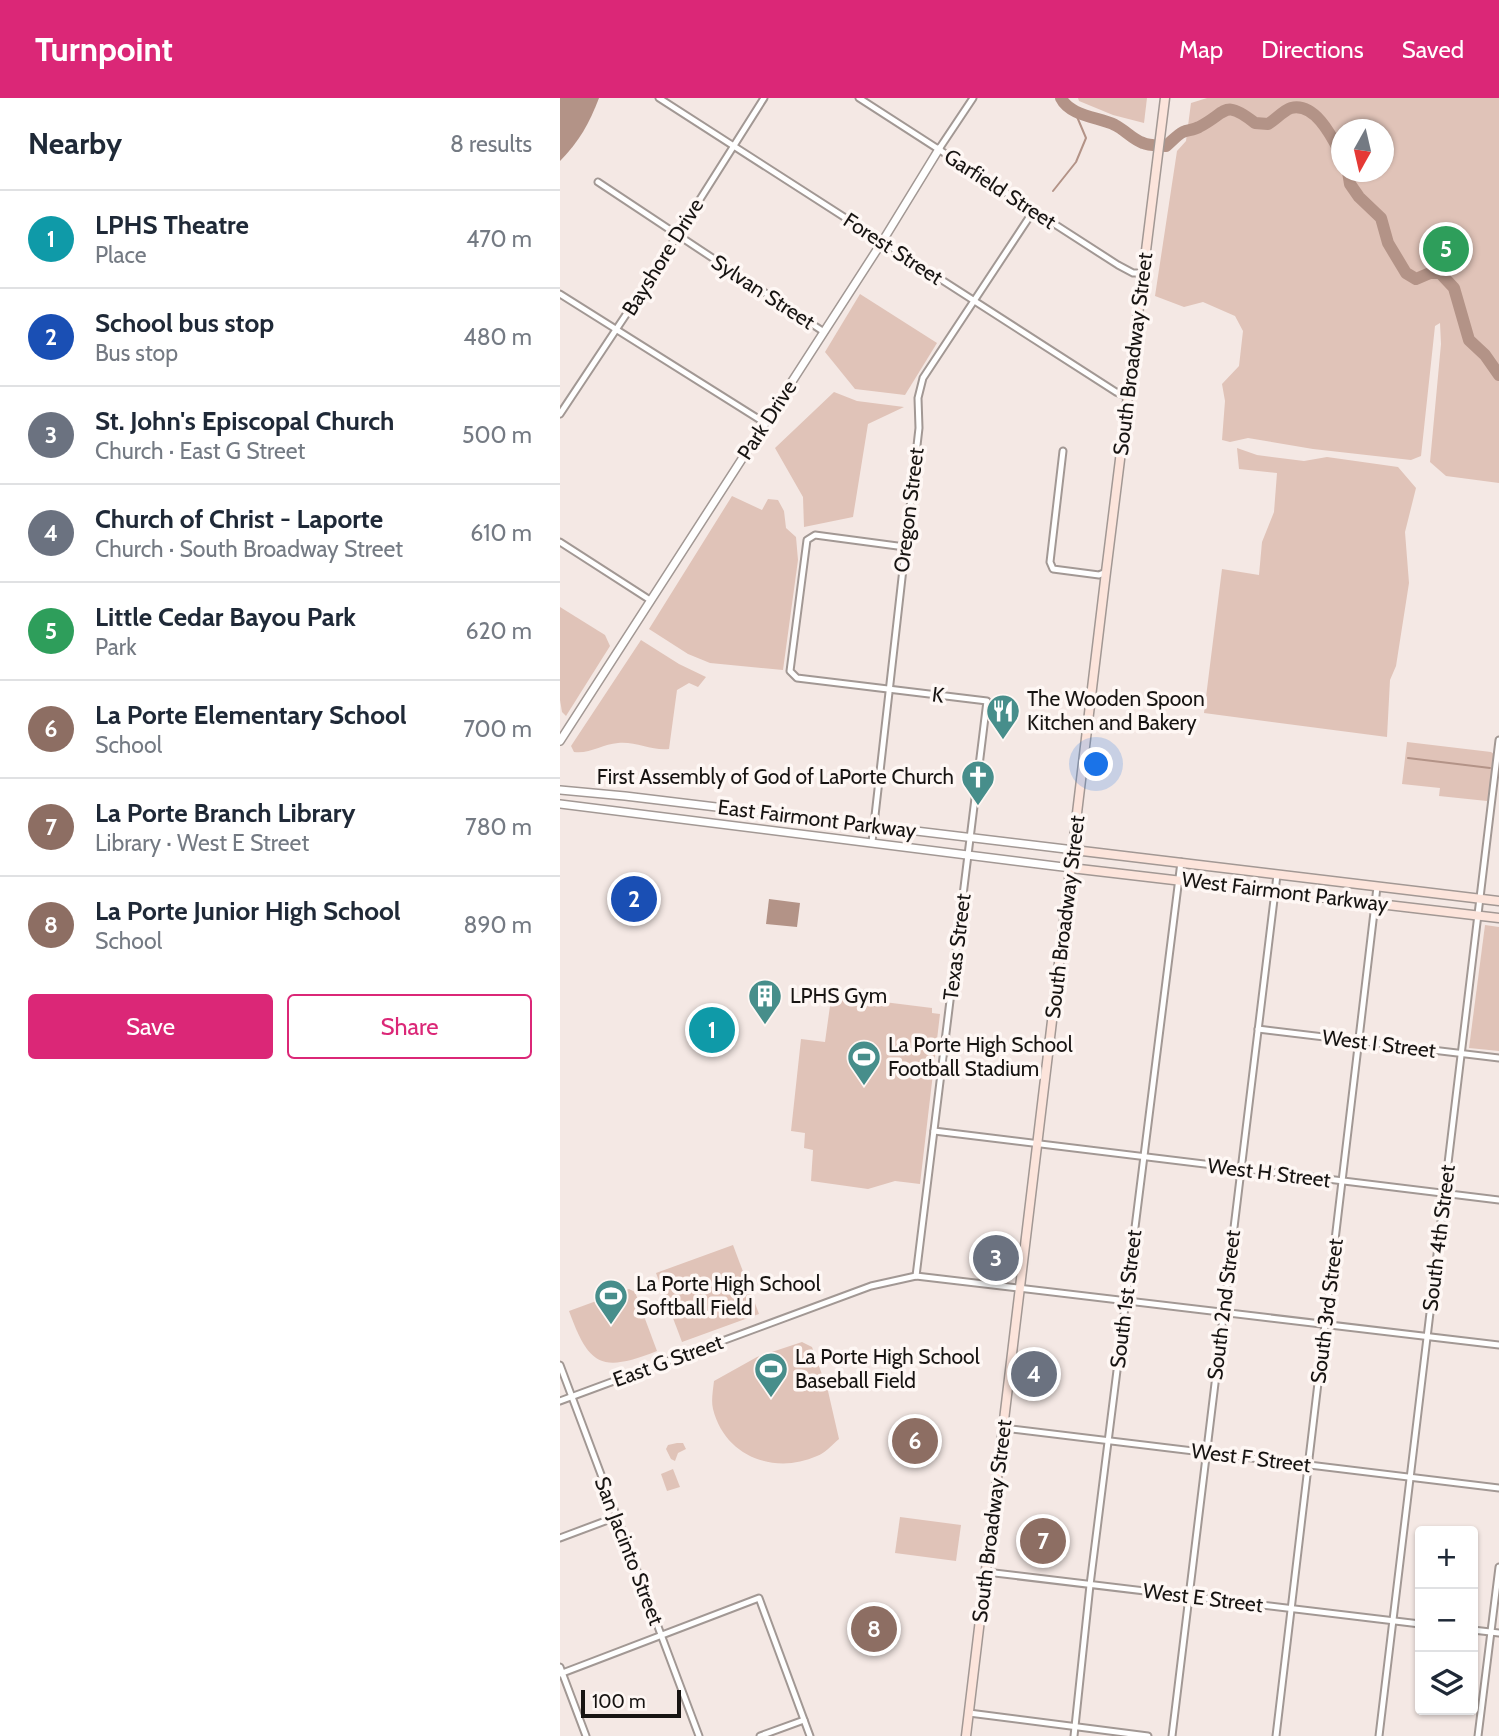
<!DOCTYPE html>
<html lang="en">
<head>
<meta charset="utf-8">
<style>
	:root { --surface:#fff; --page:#f2f2f3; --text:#1f2937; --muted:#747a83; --line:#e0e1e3; --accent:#db2777 }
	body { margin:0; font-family:Cabin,sans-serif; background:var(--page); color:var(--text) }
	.controls { position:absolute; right:21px; bottom:21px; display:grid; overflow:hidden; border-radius:7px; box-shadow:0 2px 5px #0004 }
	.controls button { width:63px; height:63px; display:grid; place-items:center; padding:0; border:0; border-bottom:2px solid var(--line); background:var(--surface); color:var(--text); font:35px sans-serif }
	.compass { position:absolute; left:771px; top:21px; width:63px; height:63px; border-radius:50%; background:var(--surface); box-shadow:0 2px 5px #0004; rotate:188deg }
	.scale { position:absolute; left:21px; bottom:18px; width:100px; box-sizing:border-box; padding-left:7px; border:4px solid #171412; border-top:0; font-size:19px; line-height:24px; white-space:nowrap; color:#171412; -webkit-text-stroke:5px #fef7f4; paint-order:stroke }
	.you { position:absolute; left:537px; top:667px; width:24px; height:24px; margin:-18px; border:5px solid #fff; border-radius:50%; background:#1a73e8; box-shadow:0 0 0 10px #1a73e833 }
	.badge { display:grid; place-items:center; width:46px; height:46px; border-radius:50%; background:var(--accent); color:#fff; font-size:23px; font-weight:700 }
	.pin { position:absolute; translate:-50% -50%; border:4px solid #fff; box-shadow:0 2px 7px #0006 }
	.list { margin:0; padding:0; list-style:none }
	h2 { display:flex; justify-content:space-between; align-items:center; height:91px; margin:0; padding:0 28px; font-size:30px }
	h2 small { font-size:23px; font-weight:400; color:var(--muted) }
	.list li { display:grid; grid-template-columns:46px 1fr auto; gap:21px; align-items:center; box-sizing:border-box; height:98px; padding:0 28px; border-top:2px solid var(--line) }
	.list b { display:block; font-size:26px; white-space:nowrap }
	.list p { margin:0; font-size:23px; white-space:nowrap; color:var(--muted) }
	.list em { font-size:23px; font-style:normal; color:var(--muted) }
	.actions { display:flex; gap:14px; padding:21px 28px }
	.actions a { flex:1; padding:16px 0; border:2px solid var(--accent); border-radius:7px; text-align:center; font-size:24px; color:var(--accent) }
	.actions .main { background:var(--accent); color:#fff }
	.icon { flex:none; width:38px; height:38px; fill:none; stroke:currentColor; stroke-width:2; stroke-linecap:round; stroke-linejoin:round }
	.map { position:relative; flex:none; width:939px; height:1638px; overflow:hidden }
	header { display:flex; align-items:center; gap:42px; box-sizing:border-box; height:98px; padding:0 35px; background:var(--accent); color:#fff }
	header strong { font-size:33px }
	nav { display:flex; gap:38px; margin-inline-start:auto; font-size:24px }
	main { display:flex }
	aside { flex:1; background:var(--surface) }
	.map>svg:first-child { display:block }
	.green { fill:#e0c3b8; fill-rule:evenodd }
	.water { fill:#b39387 }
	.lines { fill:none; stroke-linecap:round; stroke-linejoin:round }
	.stream { stroke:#b39387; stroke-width:2 }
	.river { stroke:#b39387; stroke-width:12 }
	.minor-casing { stroke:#a29894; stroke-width:9 }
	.tertiary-casing { stroke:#a29894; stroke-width:10 }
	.secondary-casing { stroke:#a29894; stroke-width:11 }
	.minor { stroke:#fff; stroke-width:5 }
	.tertiary { stroke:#fff; stroke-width:7 }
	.secondary { stroke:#fce4db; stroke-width:8 }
	.labels { text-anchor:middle; stroke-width:7; stroke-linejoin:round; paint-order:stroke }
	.street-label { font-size:21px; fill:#171412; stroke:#fef7f4 }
	.poi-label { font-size:21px; fill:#171412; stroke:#fef7f4; text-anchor:start }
</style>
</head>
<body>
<header>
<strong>Turnpoint</strong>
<nav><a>Map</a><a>Directions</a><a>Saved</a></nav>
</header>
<main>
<aside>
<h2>Nearby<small>8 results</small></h2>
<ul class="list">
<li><span class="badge" style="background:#0f9aa8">1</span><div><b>LPHS Theatre</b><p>Place</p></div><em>470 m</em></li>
<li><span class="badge" style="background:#1a4fb4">2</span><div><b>School bus stop</b><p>Bus stop</p></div><em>480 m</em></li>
<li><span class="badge" style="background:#6b7280">3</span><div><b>St. John's Episcopal Church</b><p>Church · East G Street</p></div><em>500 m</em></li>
<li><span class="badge" style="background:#6b7280">4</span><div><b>Church of Christ - Laporte</b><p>Church · South Broadway Street</p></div><em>610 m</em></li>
<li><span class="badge" style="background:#2e9e5b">5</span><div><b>Little Cedar Bayou Park</b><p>Park</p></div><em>620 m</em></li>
<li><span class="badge" style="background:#8d6e63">6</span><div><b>La Porte Elementary School</b><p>School</p></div><em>700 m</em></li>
<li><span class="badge" style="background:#8d6e63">7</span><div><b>La Porte Branch Library</b><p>Library · West E Street</p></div><em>780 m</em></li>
<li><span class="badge" style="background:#8d6e63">8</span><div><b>La Porte Junior High School</b><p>School</p></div><em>890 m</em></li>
</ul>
<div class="actions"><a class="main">Save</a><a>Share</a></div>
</aside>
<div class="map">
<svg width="939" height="1638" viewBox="0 0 939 1638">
	<rect width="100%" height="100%" fill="#f4e8e4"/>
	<g class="green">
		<polygon points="518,0 587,0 584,25 553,17 519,3"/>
		<path d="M647 0H939V385L886 378 870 364 881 246 880 225 875 228 861 358 851 362 753 351 688 340 670 344 662 342 665 303 662 286 679 268 683 233 675 218 643 204 624 209 595 198 617 53 626 43 631 5ZM782 32H824V74H782Z"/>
		<polygon points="300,196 377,245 345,297 295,291 265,254"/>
		<polygon points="274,294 297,303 344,309 308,326 293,419 244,429 243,399 215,350"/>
		<polygon points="677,350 697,357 744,363 767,359 838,369 856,390 845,434 849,485 836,568 830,582 827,639 644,615 662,471 699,477 702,444 714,414 717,375 679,371"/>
		<polygon points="172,398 202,412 208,401 218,402 224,413 226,430 236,439 238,462 223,572 150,565 128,556 89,531"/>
		<polygon points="0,509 45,537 50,548 6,618 2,614 0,602"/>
		<path d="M81 542 119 566 146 579 138 589 129 585 117 592 109 651C92 653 75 643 58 645 43 646 30 656 14 654L11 648Z"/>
		<polygon points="847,644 931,654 935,657 929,701 927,703 879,698 880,690 842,686"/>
		<polygon points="925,827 939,829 939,953 909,950"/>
		<polygon points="276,898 372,910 372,915 380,916 360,1086 335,1083 308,1091 251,1083 253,1052 244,1050 245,1035 231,1033 241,941 265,944 270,908"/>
		<polygon points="173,1147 199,1216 122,1244 96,1175"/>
		<path d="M69 1191 75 1194 97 1253C41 1275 29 1268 9 1213Z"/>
		<path d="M242 1244 252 1249 268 1293 279 1341C272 1347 265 1355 257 1358 215 1377 165 1359 153 1311 151 1303 153 1292 154 1283L197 1259Z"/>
		<polygon points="117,1345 123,1345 126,1351 118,1355 115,1363 111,1361 106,1351 108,1347"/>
		<polygon points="113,1371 120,1389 107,1393 101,1376"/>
		<polygon points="340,1419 401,1427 396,1463 335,1455"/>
	</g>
	<g class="water">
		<path d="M0 0H39C30 24 19 44 0 63Z"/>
		<polygon points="209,801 240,805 237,829 206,826"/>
	</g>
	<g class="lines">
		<g class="stream">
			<polyline points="493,93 516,64 526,40 515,14"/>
			<polyline points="848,660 930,670"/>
		</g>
		<g class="river">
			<path d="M501 0C510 18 538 19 555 27 565 32 572 41 583 45 590 48 599 47 606 48 611 44 617 37 623 34 628 32 634 32 639 29 667 15 663 0 695 25L708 26C715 22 724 12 731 10 756 4 773 41 782 58"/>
			<polyline points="788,74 790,86 799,99 821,120 828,145 846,175 856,181 870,175 880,175 894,190 909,242 925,257 939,277"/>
		</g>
		<g class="minor-casing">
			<g id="minor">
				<polyline points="99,0 556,294 568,299"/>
				<polyline points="299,0 558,167 573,175 584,175"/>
				<polyline points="379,51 413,0"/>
				<polyline points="38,84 264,234"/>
				<polyline points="0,196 205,325"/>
				<polyline points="0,316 89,182 204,0"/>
				<polyline points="503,353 490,464 493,471 539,477 546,474"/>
				<polyline points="0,444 90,502"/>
				<polyline points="345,449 255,437 247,442 230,573 237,580 427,603 356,1178"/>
				<polyline points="312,744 359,330 358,300 363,280 474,112"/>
				<polyline points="698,931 939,960"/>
				<polyline points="374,1033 939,1102"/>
				<polyline points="0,1267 139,1638"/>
				<polyline points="0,1303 311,1188 356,1178 939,1247"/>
				<polyline points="443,1330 939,1390"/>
				<polyline points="0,1440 56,1419"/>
				<polyline points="426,1474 860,1526"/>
				<polyline points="913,1532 939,1535"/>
				<polyline points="0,1569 26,1638"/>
				<polyline points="0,1576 199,1500 250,1638"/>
				<polyline points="409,1615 588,1638"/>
				<polyline points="200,1638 244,1622"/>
				<polyline points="514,1638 530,1487 621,764"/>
				<polyline points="612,1638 717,777"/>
				<polyline points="716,1638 817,789"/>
				<polyline points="819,1638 939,642"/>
				<polyline points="918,1638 939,1469"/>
			</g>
		</g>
		<g class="tertiary-casing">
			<g id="tertiary">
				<polyline points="0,643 322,144 379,51"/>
				<polyline points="0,692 65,698 514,752"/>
				<polyline points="0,706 511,770"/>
			</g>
		</g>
		<g class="secondary-casing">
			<g id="secondary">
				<polyline points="514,752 939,803"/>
				<polyline points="511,770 939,820"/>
				<polyline points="406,1638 546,474 605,0"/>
			</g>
		</g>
		<use href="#minor" class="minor"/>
		<use href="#tertiary" class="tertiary"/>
		<use href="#secondary" class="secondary"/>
	</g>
	<defs>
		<g id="restaurant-pin" transform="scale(1.75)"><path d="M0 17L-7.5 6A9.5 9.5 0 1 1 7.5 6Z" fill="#478e8b" stroke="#fef7f4"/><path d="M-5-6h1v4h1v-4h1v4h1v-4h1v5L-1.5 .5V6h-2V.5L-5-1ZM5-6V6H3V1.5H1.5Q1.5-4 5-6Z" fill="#fff"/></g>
		<g id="church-pin" transform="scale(1.75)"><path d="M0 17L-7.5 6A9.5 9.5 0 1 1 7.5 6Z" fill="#478e8b" stroke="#fef7f4"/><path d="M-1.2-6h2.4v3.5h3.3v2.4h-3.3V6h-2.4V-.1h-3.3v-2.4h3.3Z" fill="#fff"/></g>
		<g id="building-pin" transform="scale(1.75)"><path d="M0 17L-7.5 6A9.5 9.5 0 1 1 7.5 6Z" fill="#478e8b" stroke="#fef7f4"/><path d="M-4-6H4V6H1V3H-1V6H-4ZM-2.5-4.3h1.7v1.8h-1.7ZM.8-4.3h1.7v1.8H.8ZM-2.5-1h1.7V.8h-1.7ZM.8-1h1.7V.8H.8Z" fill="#fff"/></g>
		<g id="stadium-pin" transform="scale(1.75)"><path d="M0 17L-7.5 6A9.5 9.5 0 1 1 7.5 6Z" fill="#478e8b" stroke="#fef7f4"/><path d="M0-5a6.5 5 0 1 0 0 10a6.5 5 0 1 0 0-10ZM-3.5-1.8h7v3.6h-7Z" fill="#fff"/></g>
	</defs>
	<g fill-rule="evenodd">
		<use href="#restaurant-pin" x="443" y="613"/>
		<use href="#church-pin" x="418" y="679"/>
		<use href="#building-pin" x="205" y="898"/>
		<use href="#stadium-pin" x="304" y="959"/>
		<use href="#stadium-pin" x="51" y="1198"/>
		<use href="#stadium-pin" x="211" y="1271"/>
	</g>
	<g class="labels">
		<g class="street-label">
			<text transform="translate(440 91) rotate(33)" y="7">Garfield Street</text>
			<text transform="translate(333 151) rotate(33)" y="7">Forest Street</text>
			<text transform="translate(103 159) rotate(-58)" y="7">Bayshore Drive</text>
			<text transform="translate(203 194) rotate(33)" y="7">Sylvan Street</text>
			<text transform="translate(573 256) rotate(-83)" y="7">South Broadway Street</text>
			<text transform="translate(207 322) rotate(-57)" y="7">Park Drive</text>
			<text transform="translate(349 412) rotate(-83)" y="7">Oregon Street</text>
			<text transform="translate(378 597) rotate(7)" y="7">K</text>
			<text transform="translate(257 721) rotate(7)" y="7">East Fairmont Parkway</text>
			<text transform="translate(725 794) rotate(7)" y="7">West Fairmont Parkway</text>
			<text transform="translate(505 819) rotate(-83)" y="7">South Broadway Street</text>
			<text transform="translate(397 849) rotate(-83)" y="7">Texas Street</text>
			<text transform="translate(819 946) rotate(7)" y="7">West I Street</text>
			<text transform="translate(709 1075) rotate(7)" y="7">West H Street</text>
			<text transform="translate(879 1140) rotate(-83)" y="7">South 4th Street</text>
			<text transform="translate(566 1201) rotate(-83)" y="7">South 1st Street</text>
			<text transform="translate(664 1207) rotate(-83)" y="7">South 2nd Street</text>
			<text transform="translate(767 1213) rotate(-83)" y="7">South 3rd Street</text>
			<text transform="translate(108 1263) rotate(-20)" y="7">East G Street</text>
			<text transform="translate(691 1360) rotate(7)" y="7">West F Street</text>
			<text transform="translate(432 1423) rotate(-83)" y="7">South Broadway Street</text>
			<text transform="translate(69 1453) rotate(69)" y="7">San Jacinto Street</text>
			<text transform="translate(643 1500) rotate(7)" y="7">West E Street</text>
		</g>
		<g class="poi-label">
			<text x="467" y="608">The Wooden Spoon<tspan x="467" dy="24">Kitchen and Bakery</tspan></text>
			<text x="394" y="686" text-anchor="end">First Assembly of God of LaPorte Church</text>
			<text x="230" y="905">LPHS Gym</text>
			<text x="328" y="954">La Porte High School<tspan x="328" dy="24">Football Stadium</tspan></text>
			<text x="76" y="1193">La Porte High School<tspan x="76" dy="24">Softball Field</tspan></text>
			<text x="235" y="1266">La Porte High School<tspan x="235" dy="24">Baseball Field</tspan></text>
		</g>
	</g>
</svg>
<div class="controls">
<button>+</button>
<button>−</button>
<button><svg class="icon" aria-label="layers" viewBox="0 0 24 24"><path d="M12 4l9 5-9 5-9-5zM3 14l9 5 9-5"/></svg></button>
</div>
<svg class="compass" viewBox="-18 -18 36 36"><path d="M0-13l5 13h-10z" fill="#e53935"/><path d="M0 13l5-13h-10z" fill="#747a83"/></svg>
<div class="scale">100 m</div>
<div class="you"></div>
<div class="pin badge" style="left:152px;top:932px;background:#0f9aa8">1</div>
<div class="pin badge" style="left:74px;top:801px;background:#1a4fb4">2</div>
<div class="pin badge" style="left:436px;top:1160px;background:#6b7280">3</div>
<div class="pin badge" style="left:474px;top:1276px;background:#6b7280">4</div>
<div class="pin badge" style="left:886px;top:151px;background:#2e9e5b">5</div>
<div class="pin badge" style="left:355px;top:1343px;background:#8d6e63">6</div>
<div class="pin badge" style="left:483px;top:1443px;background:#8d6e63">7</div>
<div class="pin badge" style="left:314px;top:1531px;background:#8d6e63">8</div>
</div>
</main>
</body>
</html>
